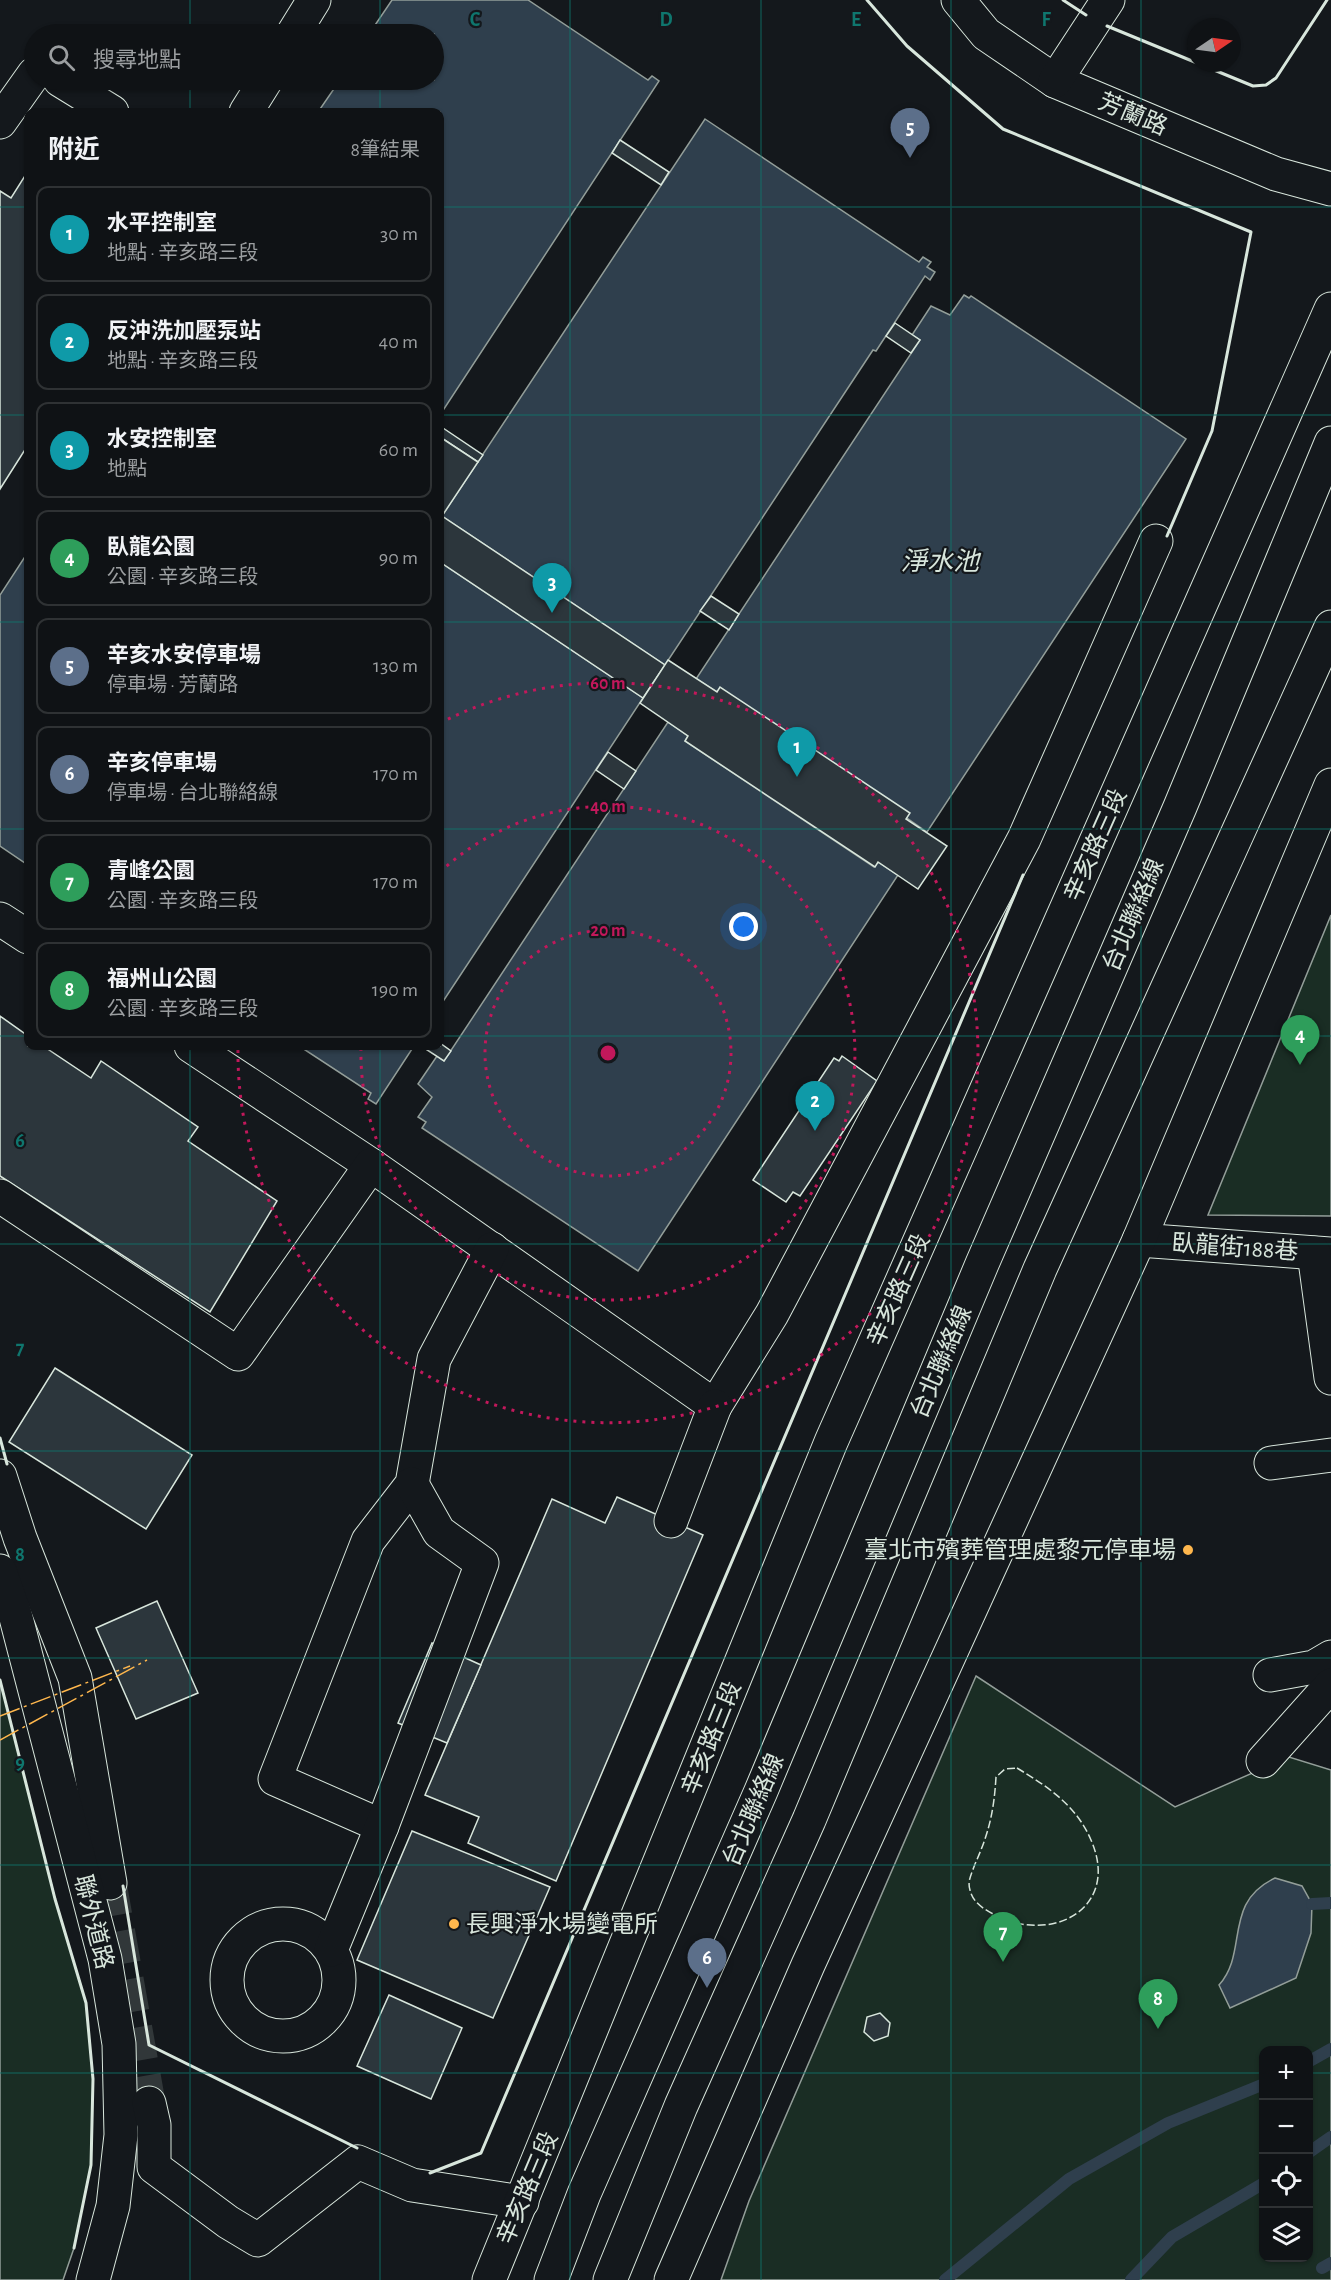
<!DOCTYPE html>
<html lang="zh-TW">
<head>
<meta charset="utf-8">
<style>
	:root { --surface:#0f1215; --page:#181b1e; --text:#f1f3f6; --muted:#9b9ea0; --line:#2f3234; --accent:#0b8043 }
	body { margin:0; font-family:"Alegreya Sans","Noto Sans TC",sans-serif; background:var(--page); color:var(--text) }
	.controls { position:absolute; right:18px; bottom:18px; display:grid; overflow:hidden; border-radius:12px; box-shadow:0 2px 4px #0004 }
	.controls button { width:54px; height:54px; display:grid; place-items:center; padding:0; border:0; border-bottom:2px solid var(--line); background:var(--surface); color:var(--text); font:30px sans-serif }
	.compass { position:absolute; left:1187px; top:18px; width:54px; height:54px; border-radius:50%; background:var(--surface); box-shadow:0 2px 4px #0004; rotate:77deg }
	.you { position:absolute; left:744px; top:927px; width:21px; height:21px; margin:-15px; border:4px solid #fff; border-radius:50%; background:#1a73e8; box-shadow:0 0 0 9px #1a73e833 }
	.badge { display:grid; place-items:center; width:39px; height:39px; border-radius:50%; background:var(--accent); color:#fff; font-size:20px; font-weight:700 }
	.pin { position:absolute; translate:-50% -50px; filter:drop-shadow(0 2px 3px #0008) }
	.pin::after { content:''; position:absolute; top:32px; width:21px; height:18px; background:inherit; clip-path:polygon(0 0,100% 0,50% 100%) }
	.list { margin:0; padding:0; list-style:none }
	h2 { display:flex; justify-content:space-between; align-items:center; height:78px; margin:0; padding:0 24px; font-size:26px }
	h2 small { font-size:20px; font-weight:400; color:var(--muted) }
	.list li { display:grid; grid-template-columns:39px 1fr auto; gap:18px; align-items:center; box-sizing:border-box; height:96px; margin:0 12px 12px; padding:0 12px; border:2px solid var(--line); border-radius:12px }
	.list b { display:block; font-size:22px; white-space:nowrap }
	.list p { margin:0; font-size:20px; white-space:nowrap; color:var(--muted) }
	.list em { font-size:20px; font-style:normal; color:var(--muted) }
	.icon { flex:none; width:33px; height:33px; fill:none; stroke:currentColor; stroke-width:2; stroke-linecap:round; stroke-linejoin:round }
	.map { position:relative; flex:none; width:1331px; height:2280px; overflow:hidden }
	.search { position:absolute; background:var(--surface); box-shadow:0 2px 4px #0004; left:24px; top:24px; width:420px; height:66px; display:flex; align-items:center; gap:15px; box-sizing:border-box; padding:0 21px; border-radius:33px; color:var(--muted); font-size:22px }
	.panel { position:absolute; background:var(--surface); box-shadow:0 2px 4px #0004; left:24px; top:108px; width:420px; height:942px; border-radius:12px }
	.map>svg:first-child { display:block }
	.green { fill:#1a2d24; stroke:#939e99; stroke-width:1.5; fill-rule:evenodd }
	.water { fill:#2f3f4d; stroke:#939e99; stroke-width:1.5 }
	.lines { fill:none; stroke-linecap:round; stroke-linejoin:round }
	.stream { stroke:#2f3f4d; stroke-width:12 }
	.building { fill:#2c363c; stroke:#d8e6dc; stroke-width:1.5 }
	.minor-tunnel { stroke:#313739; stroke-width:33; stroke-dasharray:33 16; stroke-linecap:butt }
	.minor-casing { stroke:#d8e6dc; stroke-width:35 }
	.major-casing { stroke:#d8e6dc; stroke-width:35 }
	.highway-casing { stroke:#d8e6dc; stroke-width:35 }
	.minor { stroke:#14181c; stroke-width:33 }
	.major { stroke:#14181c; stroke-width:33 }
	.highway { stroke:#14181c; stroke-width:33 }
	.fence { stroke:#d8e6dc; stroke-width:1.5; stroke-dasharray:8 3; stroke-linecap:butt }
	.wall { stroke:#d8e6dc; stroke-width:3 }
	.power { stroke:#ffb74d; stroke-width:1.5; stroke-dasharray:21 4.5 3 4.5; stroke-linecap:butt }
	.grid { fill:none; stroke:#0f766e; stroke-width:1.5; stroke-opacity:0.55 }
	.ring { fill:none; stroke:#c2185b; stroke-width:3; stroke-dasharray:3 6 }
	.poi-dot { fill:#ffb74d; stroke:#14181c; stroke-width:2 }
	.labels { text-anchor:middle; stroke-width:4.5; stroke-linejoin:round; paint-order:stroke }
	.street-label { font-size:24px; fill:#d8e6dc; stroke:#14181c }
	.poi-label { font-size:24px; fill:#d8e6dc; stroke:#14181c; text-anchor:end }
	.water-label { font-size:26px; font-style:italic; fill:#d8e6dc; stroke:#14181c }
	.grid-label { font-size:20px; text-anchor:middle; font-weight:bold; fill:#0f766e; stroke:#14181c; stroke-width:4.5; stroke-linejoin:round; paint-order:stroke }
	.centre { fill:#c2185b; stroke:#14181c; stroke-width:3 }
	.ring-label { font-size:18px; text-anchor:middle; font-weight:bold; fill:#c2185b; stroke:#14181c; stroke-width:4.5; stroke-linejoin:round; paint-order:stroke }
</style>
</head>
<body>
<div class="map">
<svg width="1331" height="2280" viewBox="0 0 1331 2280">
	<rect width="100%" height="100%" fill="#14181c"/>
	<g class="green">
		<polygon points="1331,915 1331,1216 1208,1215"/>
		<path d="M976 1676 1175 1807 1289 1757 1331 1770V2280H721L749 2201ZM1264 2050H1308V2258H1264Z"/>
		<polygon points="0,1680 55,1899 86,2003 93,2079 91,2165 74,2248 63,2280 0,2280"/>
	</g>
	<g class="water">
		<polygon points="392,0 528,0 648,80 652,76 659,81 440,415 440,112 318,112 340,80 434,80 434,34 369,34"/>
		<polygon points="705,119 919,262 923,257 931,262 927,267 935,272 930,280 925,276 876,351 873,350 665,665 442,516"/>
		<polygon points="964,295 969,298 971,296 1186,439 927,832 720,688 717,692 696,679 920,340 912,335 931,306 950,315"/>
		<polygon points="28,552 28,865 0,846 0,595"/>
		<polygon points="440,562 643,698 440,1006"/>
		<polygon points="668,722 688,736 685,741 874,867 878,862 898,875 638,1271 422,1128 426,1122 418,1117 432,1097 418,1084 437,1056 444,1061"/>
		<polygon points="299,1046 414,1046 376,1104 368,1099 371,1093"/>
		<path d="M1275 1878 1302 1886 1312 1904 1311 1933 1296 1978 1230 2008 1219 1985C1249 1952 1222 1903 1275 1878Z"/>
	</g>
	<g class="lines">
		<g class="stream">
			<polyline points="1312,1904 1331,1903"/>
			<polyline points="1308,2062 1331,2049"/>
			<polyline points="1308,2153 1331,2137"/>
			<polyline points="1322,2268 1331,2263"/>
			<polyline points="945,2280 1069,2179 1168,2123 1264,2084"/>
			<polyline points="1131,2280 1172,2237 1264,2183"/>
		</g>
	</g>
	<g class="building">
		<polygon points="620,140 669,172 661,185 612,153"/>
		<polygon points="28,171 28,445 0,489 0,191 11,198"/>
		<polygon points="895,323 920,340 911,353 886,336"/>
		<polygon points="440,426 483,455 478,462 440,437"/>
		<polygon points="440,437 478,462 442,516 665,665 643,698 440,562"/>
		<polygon points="711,596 739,614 729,630 700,611"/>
		<polygon points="668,660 717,692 720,687 910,813 906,819 947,846 918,889 878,862 875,867 685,741 688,736 640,703"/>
		<polygon points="608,752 636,771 624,789 596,770"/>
		<polygon points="0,1016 28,1036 28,1046 43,1046 91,1078 101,1061 198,1127 188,1141 277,1201 210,1312 0,1176"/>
		<polygon points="440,1043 451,1051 444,1061 421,1046 440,1046"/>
		<polygon points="842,1056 877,1081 800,1196 793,1192 786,1202 753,1180 834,1058 839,1061"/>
		<polygon points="55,1368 192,1455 146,1529 9,1442"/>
		<polygon points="617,1497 703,1535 556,1881 468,1843 479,1817 425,1795 552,1499 605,1523"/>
		<polygon points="157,1601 198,1693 136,1719 96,1628"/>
		<polygon points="432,1643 481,1665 447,1743 398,1723"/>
		<polygon points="412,1831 550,1887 493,2018 357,1960"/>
		<polygon points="389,1995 462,2028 431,2099 357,2066"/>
		<polygon points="880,2013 890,2023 888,2036 874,2041 864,2032 867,2017"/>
	</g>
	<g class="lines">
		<polyline class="minor-tunnel" points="110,1883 149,2103"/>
		<g class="minor-casing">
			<g id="minor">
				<polyline points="958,0 986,34 1055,81 1276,174 1331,189"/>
				<polyline points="293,34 314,0"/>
				<polyline points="60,80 112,112"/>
				<polyline points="1055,81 1108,0"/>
				<polyline points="246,112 266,80"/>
				<polyline points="0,122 34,74"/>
				<polyline points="0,919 28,937"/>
				<polyline points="191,1046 371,1165 715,1406 772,1314 1024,839 1156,541"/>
				<polyline points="0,1196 238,1354 371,1165"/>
				<polyline points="1139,1240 1331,1254"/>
				<polyline points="1314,1253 1331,1378"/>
				<polyline points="1271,1463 1331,1455"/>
				<polyline points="0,1476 20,1538 75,1678 110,1883"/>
				<polyline points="671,1521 715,1406"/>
				<polyline points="0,1571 15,1614 105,1959 119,2044 121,2135 113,2206 93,2280"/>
				<polyline points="1270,1675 1314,1667 1331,1657"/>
				<polyline points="1263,1761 1331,1685"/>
				<polyline points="382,1826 275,1779 368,1541 412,1484 434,1359 492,1249"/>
				<circle cx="283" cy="1980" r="56"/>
				<polyline points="331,1950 382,1826 482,1563 439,1532 412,1484"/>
				<polyline points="149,2103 154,2125 154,2167 228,2222 258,2240 358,2162 412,2185 522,2202"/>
			</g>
		</g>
		<g class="major-casing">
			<g id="major">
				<polyline points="489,2280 831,1442 1331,309"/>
				<polyline points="671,2280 808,1965 1139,1240 1331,785"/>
			</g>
		</g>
		<g class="highway-casing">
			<g id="highway">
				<polyline points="551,2280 584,2194 761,1791 982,1264 1180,807 1331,443"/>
				<polyline points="610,2280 681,2106 809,1820 1040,1269 1331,627"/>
			</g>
		</g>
		<use href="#minor" class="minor"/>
		<use href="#major" class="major"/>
		<use href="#highway" class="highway"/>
		<path class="fence" d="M1017 1768C1048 1787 1076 1805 1091 1840 1120 1906 1056 1943 999 1917 987 1911 973 1904 970 1890 967 1881 972 1873 975 1864 989 1833 994 1811 996 1777L1005 1769Z"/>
		<g class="wall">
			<polyline points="867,0 907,46 1003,129 1251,232 1212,431 1167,536"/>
			<polyline points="1063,0 1086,15"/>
			<polyline points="1107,26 1253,86 1266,85 1276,78 1327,0"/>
			<polyline points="0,1438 7,1464"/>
			<polyline points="0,1680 55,1899 86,2003 93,2079 91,2165 74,2248"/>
			<polyline points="123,1886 149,2045 357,2148"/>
			<polyline points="430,2173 481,2153 1023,875"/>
		</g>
		<g class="power">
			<polyline points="0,1716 130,1666"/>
			<polyline points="0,1740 147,1660"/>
		</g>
	</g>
	<path class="grid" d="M190 0V34M380 0V34M570 0V2280M761 0V2280M951 0V2280M1141 0V2280M190 80V112M380 80V112M0 207H28M440 207H1331M0 415H28M440 415H1331M0 622H28M440 622H1331M0 829H28M440 829H1331M0 1036H28M440 1036H1331M190 1046V2280M380 1046V2280M0 1244H1331M0 1451H1331M0 1658H1331M0 1865H1331M0 2073H1264M1308 2073H1331"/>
	<g class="ring">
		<circle cx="608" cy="1053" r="123"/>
		<path d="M440 872A247 247 0 1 1 361 1047"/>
		<path d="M440 723A370 370 0 1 1 238 1047"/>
	</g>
	<g class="poi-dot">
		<circle cx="1188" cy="1550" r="6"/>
		<circle cx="454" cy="1924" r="6"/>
	</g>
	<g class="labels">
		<g class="street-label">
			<text transform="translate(1133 114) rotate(23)" y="8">芳蘭路</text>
			<text transform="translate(1095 845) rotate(-66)" y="8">辛亥路三段</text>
			<text transform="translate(1133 915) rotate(-67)" y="8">台北聯絡線</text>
			<text transform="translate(1235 1247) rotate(4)" y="8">臥龍街188巷</text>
			<text transform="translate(898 1290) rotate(-66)" y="8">辛亥路三段</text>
			<text transform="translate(941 1362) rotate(-67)" y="8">台北聯絡線</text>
			<text transform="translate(711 1738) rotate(-68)" y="8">辛亥路三段</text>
			<text transform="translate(753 1810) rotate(-67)" y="8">台北聯絡線</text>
			<text transform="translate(94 1922) rotate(76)" y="8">聯外道路</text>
			<text transform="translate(527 2188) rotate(-67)" y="8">辛亥路三段</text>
		</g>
		<g class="poi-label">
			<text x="1176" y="1558">臺北市殯葬管理處黎元停車場</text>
			<text x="466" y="1932" text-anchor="start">長興淨水場變電所</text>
		</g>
		<g class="water-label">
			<text x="940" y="570">淨水池</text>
		</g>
	</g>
	<g class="grid-label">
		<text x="475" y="26">C</text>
		<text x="666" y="26">D</text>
		<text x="856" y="26">E</text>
		<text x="1046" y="26">F</text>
		<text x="20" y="1147">6</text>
		<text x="20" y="1354">7</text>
		<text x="20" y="1561">8</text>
		<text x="20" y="1769">9</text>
	</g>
	<circle cx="608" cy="1053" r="9" class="centre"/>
	<g class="ring-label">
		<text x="608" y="689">60 m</text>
		<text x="608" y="812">40 m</text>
		<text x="608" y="936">20 m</text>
	</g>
</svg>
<div class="controls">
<button>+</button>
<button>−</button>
<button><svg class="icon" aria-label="locate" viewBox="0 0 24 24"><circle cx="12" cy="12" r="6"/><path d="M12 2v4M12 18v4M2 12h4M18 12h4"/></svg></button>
<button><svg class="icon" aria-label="layers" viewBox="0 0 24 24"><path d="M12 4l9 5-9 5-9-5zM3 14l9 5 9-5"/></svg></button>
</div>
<svg class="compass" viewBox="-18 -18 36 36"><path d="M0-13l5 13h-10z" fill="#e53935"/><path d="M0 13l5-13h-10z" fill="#9b9ea0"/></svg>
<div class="you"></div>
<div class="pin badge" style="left:797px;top:777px;background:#0f9aa8">1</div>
<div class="pin badge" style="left:815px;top:1131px;background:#0f9aa8">2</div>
<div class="pin badge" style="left:552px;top:613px;background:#0f9aa8">3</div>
<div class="pin badge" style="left:1300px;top:1065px;background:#2e9e5b">4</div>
<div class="pin badge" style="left:910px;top:158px;background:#5c6f8a">5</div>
<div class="pin badge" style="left:707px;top:1988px;background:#5c6f8a">6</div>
<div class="pin badge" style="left:1003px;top:1962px;background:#2e9e5b">7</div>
<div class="pin badge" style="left:1158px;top:2029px;background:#2e9e5b">8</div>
<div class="search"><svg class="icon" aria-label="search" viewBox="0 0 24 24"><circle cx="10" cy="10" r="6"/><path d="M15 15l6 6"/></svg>搜尋地點</div>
<section class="panel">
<h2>附近<small>8筆結果</small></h2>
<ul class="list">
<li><span class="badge" style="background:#0f9aa8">1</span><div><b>水平控制室</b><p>地點 · 辛亥路三段</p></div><em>30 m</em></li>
<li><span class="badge" style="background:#0f9aa8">2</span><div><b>反沖洗加壓泵站</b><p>地點 · 辛亥路三段</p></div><em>40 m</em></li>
<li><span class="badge" style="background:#0f9aa8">3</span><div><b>水安控制室</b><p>地點</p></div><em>60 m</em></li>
<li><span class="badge" style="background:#2e9e5b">4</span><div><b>臥龍公園</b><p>公園 · 辛亥路三段</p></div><em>90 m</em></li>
<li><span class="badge" style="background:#5c6f8a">5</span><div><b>辛亥水安停車場</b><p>停車場 · 芳蘭路</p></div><em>130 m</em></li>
<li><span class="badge" style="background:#5c6f8a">6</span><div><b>辛亥停車場</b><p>停車場 · 台北聯絡線</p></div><em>170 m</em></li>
<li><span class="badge" style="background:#2e9e5b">7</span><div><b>青峰公園</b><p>公園 · 辛亥路三段</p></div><em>170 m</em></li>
<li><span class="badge" style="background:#2e9e5b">8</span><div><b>福州山公園</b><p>公園 · 辛亥路三段</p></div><em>190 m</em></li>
</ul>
</section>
</div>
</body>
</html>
